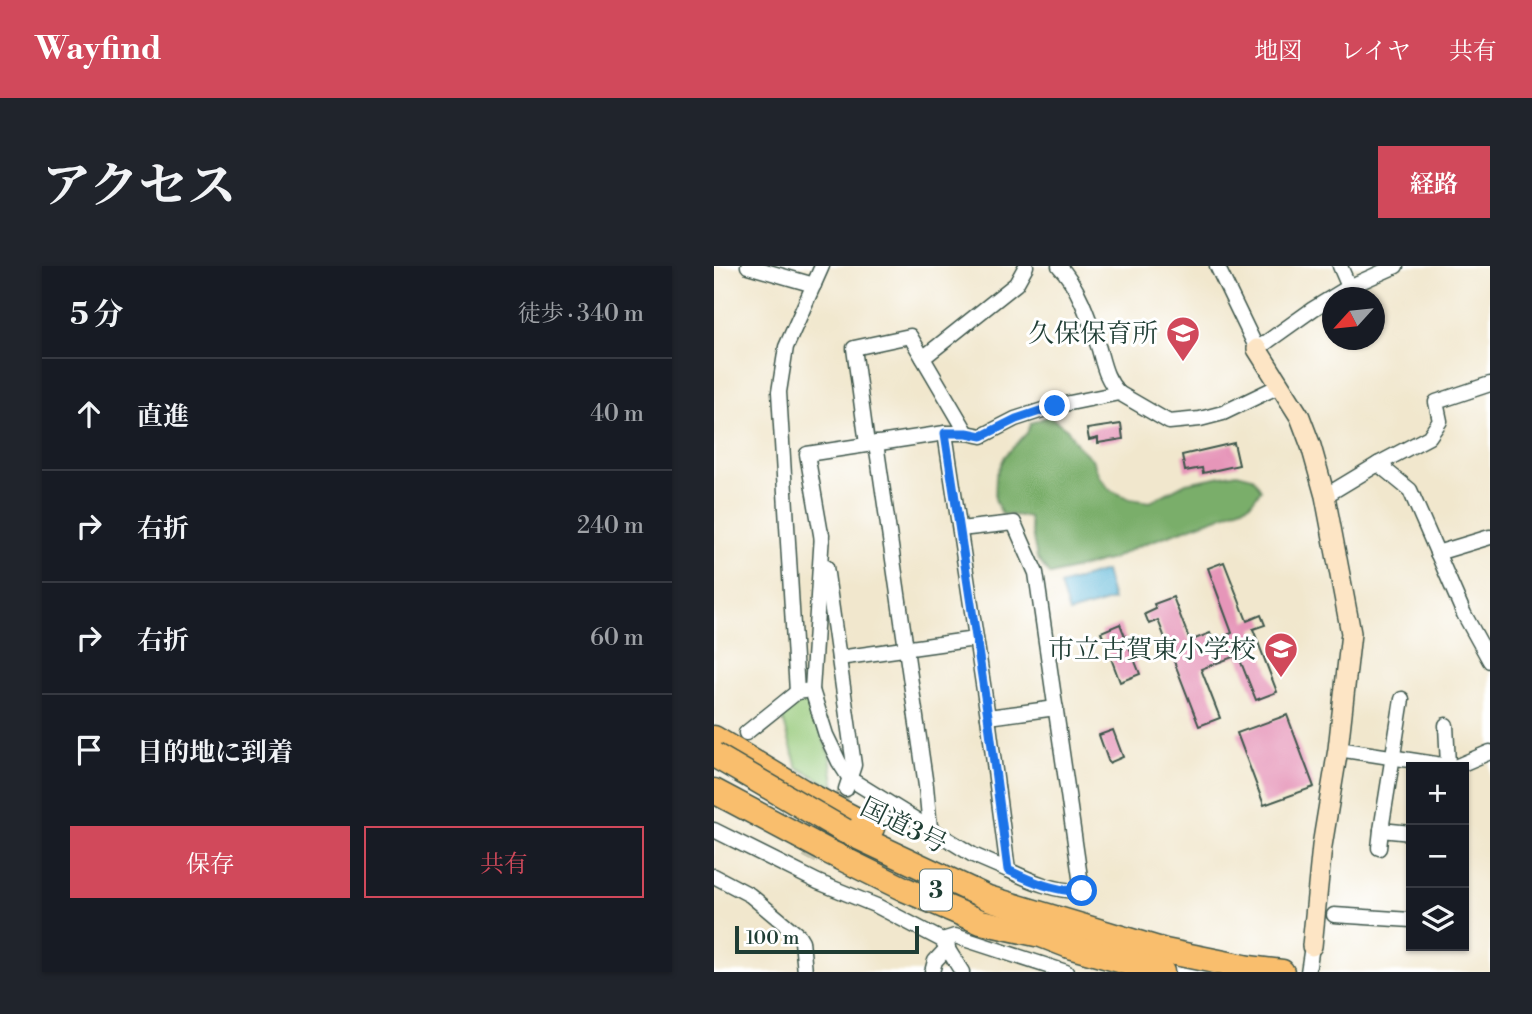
<!DOCTYPE html>
<html lang="ja">
<head>
<meta charset="utf-8">
<style>
	:root { --surface:#171b24; --page:#20242c; --text:#f1f3f6; --muted:#9ea1a6; --line:#363941; --accent:#d1495b }
	body { margin:0; font-family:"Libre Bodoni","Noto Serif JP",serif; background:var(--page); color:var(--text) }
	.controls { position:absolute; right:21px; bottom:21px; display:grid; overflow:hidden; border-radius:0px; box-shadow:0 2px 5px #0004 }
	.controls button { width:63px; height:63px; display:grid; place-items:center; padding:0; border:0; border-bottom:2px solid var(--line); background:var(--surface); color:var(--text); font:35px sans-serif }
	.compass { position:absolute; left:608px; top:21px; width:63px; height:63px; border-radius:50%; background:var(--surface); box-shadow:0 2px 5px #0004; rotate:243deg }
	.scale { position:absolute; left:21px; bottom:18px; width:184px; box-sizing:border-box; padding-left:7px; border:4px solid #1f3d34; border-top:0; font-size:19px; line-height:24px; white-space:nowrap; color:#1f3d34; -webkit-text-stroke:5px #fff; paint-order:stroke }
	.stop { position:absolute; width:21px; height:21px; margin:-16px; border:5px solid #1a73e8; border-radius:50%; background:#fff }
	.stop.end { background:#1a73e8; border-color:#fff; box-shadow:0 2px 7px #0008 }
	.list { margin:0; padding:0; list-style:none }
	h2 { display:flex; justify-content:space-between; align-items:center; height:91px; margin:0; padding:0 28px; font-size:30px }
	h2 small { font-size:23px; font-weight:400; color:var(--muted) }
	.list li { display:grid; grid-template-columns:46px 1fr auto; gap:21px; align-items:center; box-sizing:border-box; height:112px; padding:0 28px; border-top:2px solid var(--line) }
	.list b { display:block; font-size:26px; white-space:nowrap }
	.list em { font-size:23px; font-style:normal; color:var(--muted) }
	.actions { display:flex; gap:14px; padding:21px 28px }
	.actions a { flex:1; padding:16px 0; border:2px solid var(--accent); border-radius:0px; text-align:center; font-size:24px; color:var(--accent) }
	.actions .main { background:var(--accent); color:#fff }
	.icon { flex:none; width:38px; height:38px; fill:none; stroke:currentColor; stroke-width:2; stroke-linecap:round; stroke-linejoin:round }
	.map { position:relative; flex:none; width:776px; height:706px; overflow:hidden; border-radius:0px }
	header { display:flex; align-items:center; gap:42px; box-sizing:border-box; height:98px; padding:0 35px; background:var(--accent); color:#fff }
	header strong { font-size:33px }
	nav { display:flex; gap:38px; margin-inline-start:auto; font-size:24px }
	.intro { display:flex; align-items:center; justify-content:space-between; box-sizing:border-box; height:168px; padding:0 42px }
	h1 { margin:0; font-size:49px }
	.button { padding:18px 32px; border-radius:0px; background:var(--accent); color:#fff; font-size:24px; font-weight:700 }
	main { display:flex; gap:42px; padding:0 42px }
	aside { flex:1; background:var(--surface); border-radius:0px; box-shadow:0 2px 5px #0004 }
	.map>svg:first-child { display:block }
	.green { fill:#98ca7b; stroke:#5c8458; stroke-width:2 }
	.forest { fill:#7aae6b; stroke:#4c7650; stroke-width:2 }
	.water { fill:#5ab5d7; stroke:#3c7986; stroke-width:2 }
	.building { fill:#e696b9 }
	.lines { fill:none; stroke-linecap:round; stroke-linejoin:round }
	.street-tunnel { stroke:#c7c5ae; stroke-width:14; stroke-dasharray:14 7; stroke-linecap:butt }
	.street-casing { stroke:#3e564b; stroke-width:17 }
	.secondary-casing { stroke:#3e564b; stroke-width:22 }
	.highway-casing { stroke:#3e564b; stroke-width:27 }
	.street { stroke:#fff; stroke-width:14 }
	.secondary { stroke:#fde5c5; stroke-width:19 }
	.highway { stroke:#f9be6d; stroke-width:24 }
	.highway-bridge-casing { stroke:#3e564b; stroke-width:27; stroke-linecap:butt }
	.highway-bridge { stroke:#f9be6d; stroke-width:24 }
	.route { stroke:#1a73e8; stroke-width:9 }
	.labels { text-anchor:middle; stroke-width:6; stroke-linejoin:round; paint-order:stroke }
	.shield { fill:#fff; stroke:#627771; stroke-width:2 }
	.shield-label { font-size:24px; font-weight:bold; fill:#1f3d34 }
	.poi-label { font-size:26px; fill:#1f3d34; stroke:#fff; text-anchor:end }
	.street-label { font-size:26px; fill:#1f3d34; stroke:#fff }
</style>
</head>
<body>
<header>
<strong>Wayfind</strong>
<nav><a>地図</a><a>レイヤ</a><a>共有</a></nav>
</header>
<div class="intro"><h1>アクセス</h1><a class="button">経路</a></div>
<main>
<aside>
<h2>5 分<small>徒歩 · 340 m</small></h2>
<ul class="list">
<li><svg class="icon" aria-label="ahead" viewBox="0 0 24 24"><path d="M12 20V5M6 11l6-6 6 6"/></svg><div><b>直進</b></div><em>40 m</em></li>
<li><svg class="icon" aria-label="right" viewBox="0 0 24 24"><path d="M7 20v-9h11M14 6l5 5-5 5"/></svg><div><b>右折</b></div><em>240 m</em></li>
<li><svg class="icon" aria-label="right" viewBox="0 0 24 24"><path d="M7 20v-9h11M14 6l5 5-5 5"/></svg><div><b>右折</b></div><em>60 m</em></li>
<li><svg class="icon" aria-label="arrive" viewBox="0 0 24 24"><path d="M6 21V4h12l-3 4 3 4H6"/></svg><div><b>目的地に到着</b></div></li>
</ul>
<div class="actions"><a class="main">保存</a><a>共有</a></div>
</aside>
<div class="map">
<svg width="776" height="706" viewBox="0 0 776 706">
	<rect width="100%" height="100%" fill="#fff"/>
	<filter id="ink" filterUnits="userSpaceOnUse"><feTurbulence type="fractalNoise" baseFrequency=".0143" numOctaves="2"/><feDisplacementMap in="SourceGraphic" scale="14" xChannelSelector="R" yChannelSelector="G"/><feConvolveMatrix kernelMatrix="1 2 1 2 8 2 1 2 1" color-interpolation-filters="sRGB"/></filter>
	<filter id="wash" filterUnits="userSpaceOnUse"><feTurbulence type="fractalNoise" baseFrequency=".00686" numOctaves="4" result="noise"/><feDisplacementMap in="SourceGraphic" scale="28" xChannelSelector="R" yChannelSelector="G"/><feGaussianBlur stdDeviation="1.57" result="paint"/><feColorMatrix in="noise" values="0 0 0 0 0 0 0 0 0 0 0 0 0 0 0 0 0 1.4 0 .05"/><feComposite in="paint" operator="in"/></filter>
	<g filter="url(#wash)">
		<rect width="100%" height="100%" fill="#f1e7cd"/>
		<polygon class="green" points="91,435 95,437 116,490 121,522 83,501 67,446 75,439"/>
		<polygon class="forest" points="335,150 353,163 364,180 378,193 385,210 396,224 416,233 436,236 472,217 523,207 539,211 547,224 536,238 505,251 424,280 398,293 336,309 323,292 315,251 288,248 281,233 282,210 291,190 313,167 317,157"/>
		<polygon class="water" points="391,305 399,334 355,347 346,319"/>
		<g id="blocks">
			<g class="building">
				<polygon points="407,158 409,173 384,177 384,172 375,174 373,163"/>
				<polygon points="520,177 525,199 489,207 488,202 471,205 468,189"/>
				<polygon points="510,296 533,355 547,349 551,359 539,363 563,426 542,434 524,389 487,403 506,452 485,460 444,354 435,358 431,348 442,343 440,338 459,331 476,375 496,367 499,375 518,367 494,302"/>
				<polygon points="406,358 426,408 406,416 387,366"/>
				<polygon points="573,449 600,521 550,539 523,467"/>
				<polygon points="399,464 409,491 395,497 385,469"/>
			</g>
		</g>
	</g>
	<g filter="url(#ink)">
		<use href="#blocks" fill-opacity="0" stroke="#3e564b" stroke-width="2"/>
		<g class="lines">
			<polyline class="street-tunnel" points="95,594 132,523"/>
			<g class="street-casing">
				<g id="street">
					<polyline points="34,0 100,19"/>
					<path d="M345 0C365 20 376 56 385 83 390 101 392 113 405 127"/>
					<polyline points="503,0 543,83 599,43 635,21 682,0"/>
					<polyline points="626,0 635,21"/>
					<polyline points="209,92 302,18 312,0"/>
					<polyline points="162,177 212,520 216,562"/>
					<polyline points="153,178 140,82 196,70 253,167"/>
					<polyline points="664,198 715,171 726,155 722,136 776,118"/>
					<polyline points="611,230 664,198 696,224 750,348 776,395"/>
					<path d="M246 263 300 257 322 307 368 625C342 626 317 615 294 604"/>
					<polyline points="108,268 98,424 112,469 125,496 136,513 259,589 294,604 274,451 231,167"/>
					<polyline points="108,274 93,188 231,167 253,167 268,170 301,153 341,140 405,127 455,156 486,153 509,147 567,119"/>
					<polyline points="723,287 776,271"/>
					<polyline points="112,301 140,499 132,523"/>
					<polyline points="125,392 261,373"/>
					<polyline points="98,424 83,426 65,126 72,81 108,0"/>
					<polyline points="274,451 342,442"/>
					<polyline points="732,459 734,499"/>
					<polyline points="32,467 83,426"/>
					<polyline points="624,483 741,501 776,486"/>
					<polyline points="0,564 104,616 163,640 228,674 248,706"/>
					<polyline points="667,564 688,433"/>
					<polyline points="665,582 667,564 697,567"/>
					<polyline points="0,610 36,629 85,670 88,675 91,706"/>
					<polyline points="620,649 697,654"/>
					<polyline points="228,674 241,670 352,706"/>
					<polyline points="218,706 221,695 234,681"/>
					<polyline points="594,706 598,680"/>
				</g>
			</g>
			<g class="secondary-casing">
				<polyline id="secondary" points="543,83 586,151 597,180 611,230 637,367 624,483 608,580 598,680"/>
			</g>
			<g class="highway-casing">
				<g id="highway">
					<polyline points="0,472 88,525 158,562"/>
					<polyline points="0,525 115,586 190,623 267,656 322,668"/>
					<polyline points="131,565 274,632 451,685 535,702 568,706"/>
					<polyline points="309,662 358,681 448,706"/>
				</g>
			</g>
			<use href="#street" class="street"/>
			<use href="#secondary" class="secondary"/>
			<use href="#highway" class="highway"/>
			<g class="highway-bridge-casing">
				<polyline id="highway-bridge" points="0,489 131,565"/>
			</g>
			<use href="#highway-bridge" class="highway-bridge"/>
		</g>
	</g>
	<g class="lines" filter="url(#ink)">
		<path class="route" d="M341 140 302 153 268 170 253 167H231L274 450 294 604C317 615 342 626 368 625"/>
	</g>
	<defs>
		<g id="school-pin" transform="scale(1.75)"><path d="M0 17L-7.5 6A9.5 9.5 0 1 1 7.5 6Z" fill="#d1495b" stroke="#fff"/><path d="M0-5L7-2L0 1L-7-2ZM-4 1L0 2.5L4 1V4Q0 6-4 4Z" fill="#fff"/></g>
	</defs>
	<g fill-rule="evenodd">
		<use href="#school-pin" x="469" y="67"/>
		<use href="#school-pin" x="567" y="383"/>
	</g>
	<g class="labels">
		<rect class="shield" x="206" y="603.5" width="32" height="41" rx="5"/>
		<g class="shield-label">
			<text x="222" y="632">3</text>
		</g>
		<g class="poi-label">
			<text x="444" y="76">久保保育所</text>
			<text x="542" y="392">市立古賀東小学校</text>
		</g>
		<g class="street-label">
			<text transform="translate(190 559) rotate(26)" y="9">国道3号</text>
		</g>
	</g>
</svg>
<div class="controls">
<button>+</button>
<button>−</button>
<button><svg class="icon" aria-label="layers" viewBox="0 0 24 24"><path d="M12 4l9 5-9 5-9-5zM3 14l9 5 9-5"/></svg></button>
</div>
<svg class="compass" viewBox="-18 -18 36 36"><path d="M0-13l5 13h-10z" fill="#e53935"/><path d="M0 13l5-13h-10z" fill="#9ea1a6"/></svg>
<div class="scale">100 m</div>
<div class="stop" style="left:368px;top:625px"></div>
<div class="stop end" style="left:341px;top:140px"></div>
</div>
</main>
</body>
</html>
